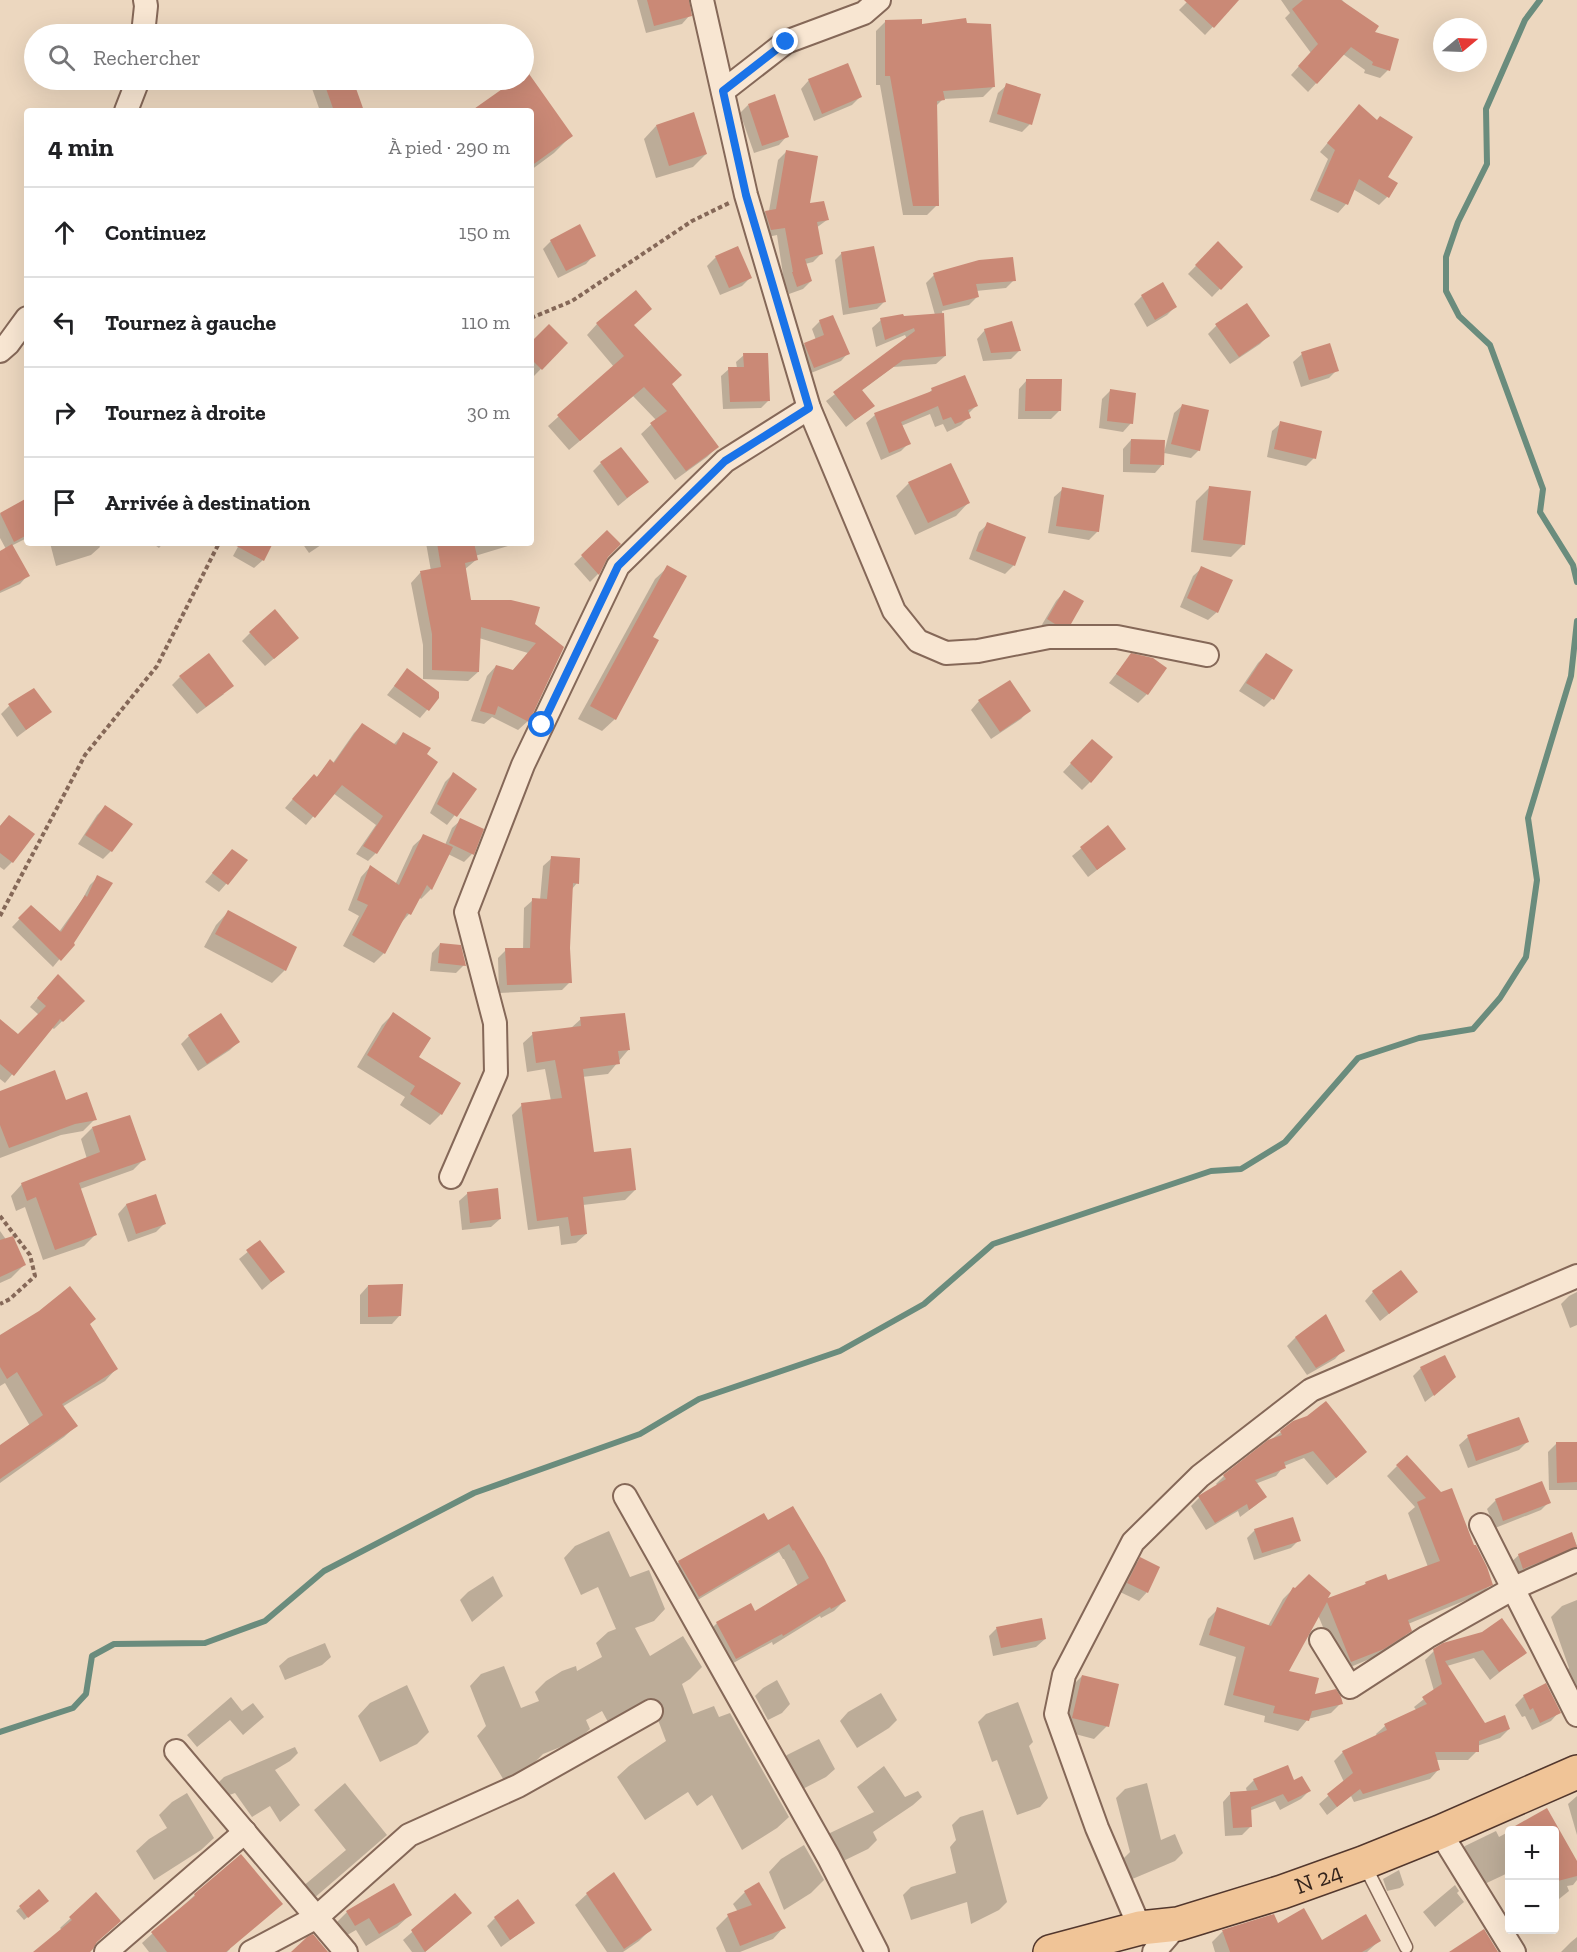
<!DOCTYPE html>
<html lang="fr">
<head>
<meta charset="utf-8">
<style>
	:root { --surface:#fff; --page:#f2f2f2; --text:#202124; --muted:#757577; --line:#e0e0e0 }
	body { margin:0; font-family:"Zilla Slab",serif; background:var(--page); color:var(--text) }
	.controls { position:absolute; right:18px; bottom:18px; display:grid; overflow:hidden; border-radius:6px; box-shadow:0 6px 24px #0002 }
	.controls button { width:54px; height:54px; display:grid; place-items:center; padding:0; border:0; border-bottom:2px solid var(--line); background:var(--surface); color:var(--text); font:30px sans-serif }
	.compass { position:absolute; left:1433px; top:18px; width:54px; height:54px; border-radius:50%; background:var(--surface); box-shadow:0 6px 24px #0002; rotate:71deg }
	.stop { position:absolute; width:18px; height:18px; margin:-14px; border:4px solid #1a73e8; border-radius:50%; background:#fff }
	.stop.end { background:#1a73e8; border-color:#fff; box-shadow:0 2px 6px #0008 }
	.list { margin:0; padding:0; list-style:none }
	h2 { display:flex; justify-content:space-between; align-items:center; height:78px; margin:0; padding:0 24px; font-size:26px }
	h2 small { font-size:20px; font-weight:400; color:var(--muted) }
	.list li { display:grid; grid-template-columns:39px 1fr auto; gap:18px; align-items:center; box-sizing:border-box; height:90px; padding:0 24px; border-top:2px solid var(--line) }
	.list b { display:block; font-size:22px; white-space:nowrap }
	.list em { font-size:20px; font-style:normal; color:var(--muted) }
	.icon { flex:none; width:33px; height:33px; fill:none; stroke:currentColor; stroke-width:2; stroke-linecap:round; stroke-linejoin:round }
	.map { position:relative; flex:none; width:1577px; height:1952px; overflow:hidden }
	.search { position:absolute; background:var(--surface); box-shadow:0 6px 24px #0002; left:24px; top:24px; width:510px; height:66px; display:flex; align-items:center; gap:15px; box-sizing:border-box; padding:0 21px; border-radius:33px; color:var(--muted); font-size:22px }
	.panel { position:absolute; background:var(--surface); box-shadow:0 6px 24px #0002; left:24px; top:108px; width:510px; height:438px; border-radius:6px }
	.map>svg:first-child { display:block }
	.shadow { fill:#0003 }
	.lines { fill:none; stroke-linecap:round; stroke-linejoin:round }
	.stream { stroke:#6a8c7d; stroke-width:6 }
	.building { fill:#ca8976 }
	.lane-casing { stroke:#856858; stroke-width:15 }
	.street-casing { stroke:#856858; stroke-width:26 }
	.primary-casing { stroke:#52372d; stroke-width:36 }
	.path { stroke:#856858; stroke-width:4; stroke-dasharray:4.5 3; stroke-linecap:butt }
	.lane { stroke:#f8e6d2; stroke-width:12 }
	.street { stroke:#f8e6d2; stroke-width:22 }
	.primary { stroke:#f0c497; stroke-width:33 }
	.route { stroke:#1a73e8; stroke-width:8 }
	.labels { text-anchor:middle; stroke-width:5; stroke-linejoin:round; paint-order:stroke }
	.street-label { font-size:24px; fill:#34241c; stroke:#f4e2cf }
</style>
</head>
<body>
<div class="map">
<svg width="1577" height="1952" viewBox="0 0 1577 1952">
	<rect width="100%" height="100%" fill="#ecd7bf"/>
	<g class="shadow">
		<polygon points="637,0 687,0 690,15 682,24 646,33"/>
		<polygon points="1189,0 1238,0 1205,35 1179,10"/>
		<polygon points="1281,0 1342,0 1372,33 1388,70 1380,78 1364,73 1365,70 1343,54 1308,92 1291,75 1311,53 1285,18 1290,13"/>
		<polygon points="886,21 921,26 993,87 983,97 943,99 935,107 937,205 927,215 903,215 880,85 876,85 876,31"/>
		<polygon points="527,73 571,136 554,153 531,170 531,111 473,111 518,80 524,80 524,75"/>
		<polygon points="309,80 351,80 362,111 320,111"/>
		<polygon points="809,80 860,97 852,105 814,121 801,89"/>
		<polygon points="1007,85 1030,124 1022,132 989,122 998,93"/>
		<polygon points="748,105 787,136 779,145 754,153 740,113"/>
		<polygon points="1351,115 1386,177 1387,197 1379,205 1353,189 1346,204 1338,213 1310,200 1328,159 1320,152"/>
		<polygon points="656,126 706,154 693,167 656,178 644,139"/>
		<polygon points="786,152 808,205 827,220 816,228 821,254 813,262 805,264 811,281 803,289 789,294 784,281 777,235 763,238 758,220 765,212 769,211 778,160"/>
		<polygon points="551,241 594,255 586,264 558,278 543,249"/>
		<polygon points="1218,243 1241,267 1212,297 1188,274"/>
		<polygon points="842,253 884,302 877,309 843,315 835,260"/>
		<polygon points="716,257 750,278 742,286 720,295 707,266"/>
		<polygon points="934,275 1014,280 1006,288 976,291 977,297 969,305 942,311 945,356 936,364 893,367 861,391 873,406 846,427 826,401 907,339 905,335 876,347 872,328 881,320 935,315 926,283"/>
		<polygon points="1142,296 1175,307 1167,315 1147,327 1134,304"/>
		<polygon points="1246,305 1269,335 1260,344 1230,364 1208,334 1216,326"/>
		<polygon points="820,321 848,353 841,361 806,375 797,352 805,344 816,340 812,329"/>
		<polygon points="597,324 633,326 670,384 717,447 707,457 675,480 641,434 656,420 633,396 569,450 548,426 614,367 587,335"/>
		<polygon points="985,330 1019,351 1011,359 983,361 977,339"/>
		<polygon points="566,343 533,377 531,375 531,344"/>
		<polygon points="1302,354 1337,370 1329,378 1301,387 1293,362"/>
		<polygon points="744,355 769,400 761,408 723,409 721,376 729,369 737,368 736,362"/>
		<polygon points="1027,380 1059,411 1051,419 1018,419 1019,389"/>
		<polygon points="932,390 976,406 968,414 969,417 961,425 947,432 943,424 935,427 930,414 901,426 909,443 901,451 881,460 866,423 875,415 926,395"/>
		<polygon points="1110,391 1131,423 1123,432 1099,428 1102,399"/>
		<polygon points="1183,405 1199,450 1191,458 1164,453 1174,413"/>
		<polygon points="1281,423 1314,458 1306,466 1267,457 1272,431"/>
		<polygon points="1131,440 1163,464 1155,473 1123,472 1123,449"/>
		<polygon points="601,463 647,482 618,506 593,471"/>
		<polygon points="909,483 968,503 956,516 915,535 896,496"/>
		<polygon points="1209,488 1244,544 1231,557 1191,552 1196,501"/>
		<polygon points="1063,489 1098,531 1089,540 1048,533 1054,497"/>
		<polygon points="27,500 27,538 11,546 28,575 20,584 0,593 0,553 6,549 0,538 0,514"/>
		<polygon points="988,524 1014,565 1005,574 969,559 979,532"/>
		<polygon points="607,532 607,556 598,574 590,582 574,564"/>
		<polygon points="50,543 98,543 100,547 91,555 56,566"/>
		<polygon points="152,543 163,543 159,548"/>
		<polygon points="240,543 272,543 263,560 254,568 233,556"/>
		<polygon points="302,543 324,543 309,553"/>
		<polygon points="426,543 511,543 508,546 475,556 476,560 464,570 470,602 533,624 562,648 528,721 518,730 492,717 484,724 471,721 487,676 496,666 512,671 528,653 479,638 478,672 468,681 423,679 423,645 411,583 420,573 431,571"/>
		<polygon points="668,567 651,638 615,719 602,731 578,719 655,579"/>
		<polygon points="1202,568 1217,612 1208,620 1180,607 1193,576"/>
		<polygon points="1064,592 1070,623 1061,631 1040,628 1056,601"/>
		<polygon points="250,633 289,646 265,666 242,641"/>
		<polygon points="1131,655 1165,668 1147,694 1138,703 1109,683"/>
		<polygon points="1266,655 1291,671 1272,699 1264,707 1239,691 1258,663"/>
		<polygon points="407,670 438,697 420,718 387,695"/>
		<polygon points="180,677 224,694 197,714 172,685"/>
		<polygon points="1009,682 1029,710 1021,719 991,739 971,710 979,701"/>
		<polygon points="9,706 50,712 17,737 1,714"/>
		<polygon points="362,725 393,745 403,734 376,853 368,861 356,854 376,825 333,793 306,825 285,808 306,784 316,778 330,761 333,763 354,733"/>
		<polygon points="1092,741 1090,782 1082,790 1063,772"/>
		<polygon points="453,774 475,789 447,825 430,813 445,782"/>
		<polygon points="105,807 111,851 103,859 78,844 97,815"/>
		<polygon points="9,816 12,862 4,870 0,867 0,826"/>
		<polygon points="461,820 472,854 464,862 448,854 431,889 421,899 419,897 409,914 400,924 384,953 374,963 343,946 359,916 348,910 361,877 370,867 395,885 413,846 424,836 445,845 452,828"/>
		<polygon points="1107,827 1124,849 1088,877 1072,856"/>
		<polygon points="232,850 246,861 219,892 205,882"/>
		<polygon points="552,858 577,883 572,889 568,948 570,982 562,990 499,993 498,958 506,950 523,950 524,908 533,900 540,900 543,866"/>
		<polygon points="98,877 72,944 53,967 12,927 31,907 59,932 82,900 90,885"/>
		<polygon points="228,912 285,970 272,983 204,947 216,925"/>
		<polygon points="440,944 464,965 456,973 430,971 432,953"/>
		<polygon points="50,984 83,1001 54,1029 51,1027 5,1083 0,1079 0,1021 18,1036 39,1015 30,1007"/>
		<polygon points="393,1014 417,1058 441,1114 430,1125 400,1105 405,1097 357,1067 382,1025"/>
		<polygon points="581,1019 629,1049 608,1074 582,1077 592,1154 635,1190 625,1200 583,1205 586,1234 576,1243 561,1245 559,1226 528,1230 512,1115 522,1105 551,1101 545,1069 527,1072 523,1043 533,1034 571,1028"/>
		<polygon points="189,1036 238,1042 230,1050 198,1071 181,1044"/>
		<polygon points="0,1093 65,1102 95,1119 83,1131 61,1135 0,1158"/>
		<polygon points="92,1128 144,1159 133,1170 80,1189 95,1235 84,1246 43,1260 25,1207 16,1211 11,1196 22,1184 87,1159 81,1139"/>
		<polygon points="468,1193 500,1219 491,1227 462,1230 459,1201"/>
		<polygon points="155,1196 164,1224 156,1232 128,1242 118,1214 126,1205"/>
		<polygon points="0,1231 24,1265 11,1278 0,1283"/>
		<polygon points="260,1242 283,1272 262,1290 239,1259"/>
		<polygon points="368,1286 400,1315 392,1324 360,1324 360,1295"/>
		<polygon points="1373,1292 1416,1292 1380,1321 1365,1301"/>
		<polygon points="1577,1292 1577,1325 1570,1328 1561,1304 1569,1296"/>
		<polygon points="1326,1316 1343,1350 1335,1359 1307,1375 1287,1346 1295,1338"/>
		<polygon points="89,1325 116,1369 105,1381 62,1407 76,1426 64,1437 0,1483 0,1446 30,1426 5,1383 0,1386 0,1336"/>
		<polygon points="1421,1368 1446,1385 1425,1402 1413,1376"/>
		<polygon points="1518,1419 1527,1442 1519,1450 1468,1468 1459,1445 1468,1437"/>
		<polygon points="1281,1432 1357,1460 1327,1485 1304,1458 1284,1466 1276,1476 1255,1484 1265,1497 1256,1505 1240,1517 1238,1511 1206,1530 1191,1506 1199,1498 1218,1486 1216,1484 1224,1476"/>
		<polygon points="1577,1443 1577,1490 1549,1490 1548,1452 1556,1444"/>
		<polygon points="1397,1466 1473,1547 1491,1584 1481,1594 1408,1624 1410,1630 1400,1641 1372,1658 1341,1671 1318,1615 1287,1672 1313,1697 1341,1703 1331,1713 1308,1719 1298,1731 1264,1722 1265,1716 1224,1705 1236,1657 1199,1645 1208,1619 1218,1609 1268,1626 1283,1599 1293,1589 1325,1601 1362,1587 1366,1583 1387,1582 1428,1567 1408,1513 1415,1507 1387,1476"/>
		<polygon points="1496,1500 1549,1502 1541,1510 1495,1528 1487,1509"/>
		<polygon points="763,1515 767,1522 823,1559 844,1601 834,1611 821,1618 820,1616 773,1645 772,1642 726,1667 707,1633 717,1623 755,1613 798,1586 784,1559 783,1559 779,1552 689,1605 669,1572 679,1562"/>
		<polygon points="1255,1530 1299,1540 1291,1548 1254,1560 1247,1538"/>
		<polygon points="609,1531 630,1577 649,1570 665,1609 654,1621 635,1628 650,1656 683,1636 702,1667 690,1679 682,1684 693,1714 714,1706 719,1717 730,1713 789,1817 777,1828 742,1850 712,1795 697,1806 688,1792 645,1820 617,1777 629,1766 666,1741 650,1699 608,1722 602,1711 586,1720 590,1729 578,1740 543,1754 532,1765 505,1782 477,1736 486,1726 470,1686 481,1674 504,1666 521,1708 539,1701 535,1692 546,1681 562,1671 576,1666 577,1671 602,1657 596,1643 608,1632 616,1629 598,1587 581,1595 564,1558 575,1546"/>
		<polygon points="1572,1534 1577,1546 1569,1554 1515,1576 1510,1563 1519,1555"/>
		<polygon points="1141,1559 1147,1592 1139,1601 1120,1592 1132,1567"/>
		<polygon points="493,1576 503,1596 472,1622 460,1600 468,1592"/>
		<polygon points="1577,1600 1577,1712 1561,1677 1569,1668 1551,1617 1562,1606"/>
		<polygon points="997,1628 1045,1639 1036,1647 993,1656 989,1636"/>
		<polygon points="325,1643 331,1657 322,1665 285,1680 279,1666 288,1658"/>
		<polygon points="1444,1645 1525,1652 1490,1680 1474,1658 1447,1666 1484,1724 1509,1729 1500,1738 1477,1746 1477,1751 1468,1760 1435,1760 1438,1770 1430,1779 1354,1802 1351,1796 1327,1815 1319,1804 1344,1782 1334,1761 1343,1752 1377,1736 1376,1734 1385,1726 1417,1711 1414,1707 1434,1691 1425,1660 1434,1651"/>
		<polygon points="1082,1676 1107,1726 1094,1739 1060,1730 1069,1689"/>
		<polygon points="777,1680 790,1704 782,1713 768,1720 755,1696 763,1688"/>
		<polygon points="407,1685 429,1732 417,1744 380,1762 358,1716 370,1703"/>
		<polygon points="1545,1686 1559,1712 1551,1721 1532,1730 1525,1716 1522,1717 1515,1705 1524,1696"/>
		<polygon points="881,1693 897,1720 889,1728 857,1748 840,1721 848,1712"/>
		<polygon points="231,1697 242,1711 253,1703 264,1717 243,1735 230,1720 197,1747 187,1735"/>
		<polygon points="1018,1702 1033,1742 1029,1746 1048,1798 1040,1807 1017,1815 997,1760 992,1762 978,1722 986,1714"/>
		<polygon points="819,1739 835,1769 826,1777 795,1793 779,1763 787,1755"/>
		<polygon points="295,1747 298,1753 290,1761 275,1770 300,1805 280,1822 270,1806 252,1817 235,1793 221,1798 216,1785 224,1777"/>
		<polygon points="884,1766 905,1797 918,1791 922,1797 913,1805 873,1832 877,1840 868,1849 835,1865 822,1841 830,1833 874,1812 857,1787"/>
		<polygon points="1254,1780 1293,1782 1309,1791 1301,1799 1280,1810 1275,1801 1249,1811 1251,1826 1242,1835 1225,1836 1223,1802 1231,1793 1247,1792 1246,1788"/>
		<polygon points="345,1783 387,1835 305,1906 295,1893 346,1850 314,1810"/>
		<polygon points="1147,1783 1161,1840 1175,1834 1183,1853 1175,1861 1130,1880 1122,1860 1130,1852 1116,1798 1125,1789"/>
		<polygon points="187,1793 214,1838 201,1850 154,1880 136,1851 149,1839 167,1828 159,1815 172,1802"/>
		<polygon points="1577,1796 1577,1835 1568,1804"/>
		<polygon points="983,1810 1007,1902 999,1910 971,1924 967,1902 911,1920 903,1895 911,1887 956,1873 950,1847 956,1840 952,1825 960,1817"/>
		<polygon points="1546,1810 1577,1864 1577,1880 1573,1885 1567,1886 1569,1891 1554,1903 1554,1830 1511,1830"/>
		<polygon points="1496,1831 1499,1837 1510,1831 1510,1872 1474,1889 1454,1857 1465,1846"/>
		<polygon points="804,1845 824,1880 811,1893 784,1910 769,1872 781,1859"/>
		<polygon points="1399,1870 1404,1885 1400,1888 1387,1891 1383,1879"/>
		<polygon points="1455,1885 1459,1891 1457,1893 1464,1902 1435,1927 1423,1912"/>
		<polygon points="39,1891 43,1904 24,1920 16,1911"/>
		<polygon points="745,1892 784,1927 773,1939 740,1952 726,1952 716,1928 728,1916 738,1912 733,1904"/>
		<polygon points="587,1894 650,1930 639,1941 623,1952 607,1952 575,1905"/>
		<polygon points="96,1895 93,1945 87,1952 35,1952 62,1930 60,1928"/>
		<polygon points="195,1895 230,1949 227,1952 149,1952 142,1943"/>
		<polygon points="455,1895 462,1921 425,1952 412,1952 403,1940"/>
		<polygon points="347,1912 410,1915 397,1927 366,1946 356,1930 342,1938 334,1925"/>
		<polygon points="1273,1916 1277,1926 1321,1942 1379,1941 1367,1952 1215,1952 1212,1942 1222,1932"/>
		<polygon points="495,1918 533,1923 501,1947 487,1926"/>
		<polygon points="1577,1937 1577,1952 1561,1952 1571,1942"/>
	</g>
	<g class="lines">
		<g class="stream">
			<polyline points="1540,0 1525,20 1486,109 1487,164 1458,222 1446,257 1446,291 1459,316 1490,345 1543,489 1540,512 1573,565 1577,582"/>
			<polyline points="0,1732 73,1708 86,1694 92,1656 114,1644 205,1643 265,1621 324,1571 474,1493 640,1434 699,1399 840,1351 924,1304 993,1244 1211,1171 1241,1169 1285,1142 1358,1058 1419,1038 1473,1029 1500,998 1526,957 1537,880 1528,818 1571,676 1577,621"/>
		</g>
	</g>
	<g class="building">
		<polygon points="647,0 689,0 692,16 654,26"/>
		<polygon points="1184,0 1239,0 1214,28"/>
		<polygon points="1303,0 1341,0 1379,26 1375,32 1399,39 1390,71 1372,65 1373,62 1351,47 1317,84 1298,66 1318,44 1292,9"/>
		<polygon points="966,18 967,23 991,24 995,87 943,91 945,100 937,101 939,206 913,206 890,76 885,76 885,20 922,19 922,24"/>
		<polygon points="848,63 862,97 822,114 808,79"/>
		<polygon points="527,71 573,136 531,166 531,111 471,111 515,80 524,80 524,74"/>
		<polygon points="323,80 353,80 364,111 334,111"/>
		<polygon points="1006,83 1041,94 1032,125 997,114"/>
		<polygon points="775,94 789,137 762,146 748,104"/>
		<polygon points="1359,104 1377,120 1380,116 1413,137 1388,177 1398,183 1389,198 1359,179 1348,205 1317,191 1335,150 1327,143"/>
		<polygon points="694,112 707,154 669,166 656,125"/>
		<polygon points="786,150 818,156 810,203 824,201 829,220 817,222 823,254 805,259 812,281 797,287 792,272 793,272 785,228 771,230 765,211 776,209"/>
		<polygon points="580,224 596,256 566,271 550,240"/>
		<polygon points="1218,241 1243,267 1221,290 1195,265"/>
		<polygon points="738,246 752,278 729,288 715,256"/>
		<polygon points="874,246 886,302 849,308 841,252"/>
		<polygon points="1013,257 1016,281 976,284 979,297 943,306 933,273 979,260"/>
		<polygon points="1163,282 1177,307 1155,320 1141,295"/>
		<polygon points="636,290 652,309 634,325 682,375 672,384 719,447 686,471 650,423 667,411 644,387 580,441 557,415 624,356 596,323"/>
		<polygon points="1247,303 1270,336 1239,357 1215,324"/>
		<polygon points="944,313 946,356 903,360 862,390 875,406 855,420 833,392 915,331 914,328 885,340 880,318 903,314 904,316"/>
		<polygon points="833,315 850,354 814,368 804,343 824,335 819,320"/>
		<polygon points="1012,321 1021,351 991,353 984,329"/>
		<polygon points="549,324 568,343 542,370 531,359 531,342"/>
		<polygon points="1330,343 1339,371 1309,380 1301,352"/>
		<polygon points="743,353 768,353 770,401 730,402 728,367 744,367"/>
		<polygon points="965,375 978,406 968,410 971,418 955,424 951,417 943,420 938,406 901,422 911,444 889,453 874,413 932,391 931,388"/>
		<polygon points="1026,379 1062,379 1061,411 1025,411"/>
		<polygon points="1110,389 1136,393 1133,424 1107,421"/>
		<polygon points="1182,404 1209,410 1200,451 1171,444"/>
		<polygon points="1280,421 1322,431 1316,459 1274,449"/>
		<polygon points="1131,439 1165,440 1164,465 1130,464"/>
		<polygon points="621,447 649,482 627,498 600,462"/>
		<polygon points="951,463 970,503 928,523 908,482"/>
		<polygon points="1209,486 1251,491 1245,545 1203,540"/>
		<polygon points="1062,487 1104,495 1099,532 1056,526"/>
		<polygon points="27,498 27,535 14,542 0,513"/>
		<polygon points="987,522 1026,537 1015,566 976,551"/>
		<polygon points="607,530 621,544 608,557 599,575 581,555"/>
		<polygon points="231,543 273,543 264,561"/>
		<polygon points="437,543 474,543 478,560 465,563 471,600 511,600 540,607 535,624 564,647 529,722 498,706 495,715 480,711 496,665 513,670 536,643 481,627 479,672 432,670 432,634 420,571 441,567"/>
		<polygon points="12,544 30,576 0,591 0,551"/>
		<polygon points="667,565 687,576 653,637 659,640 616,720 590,706"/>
		<polygon points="1201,566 1233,580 1218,613 1187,598"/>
		<polygon points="1064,590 1084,601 1071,624 1055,624 1047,619"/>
		<polygon points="275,609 299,638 274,659 249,632"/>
		<polygon points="209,653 234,686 206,707 179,676"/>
		<polygon points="1131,653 1153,658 1167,668 1148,695 1116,674"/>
		<polygon points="1266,653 1293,670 1274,700 1246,683"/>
		<polygon points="407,668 439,692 439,698 429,711 394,686"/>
		<polygon points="1010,680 1031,711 1000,732 978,700"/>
		<polygon points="34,688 52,712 26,730 8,704"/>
		<polygon points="362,723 396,745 403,732 431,748 427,754 438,762 377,854 363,846 383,816 342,785 315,818 292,799 314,774 317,777 330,759 334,763"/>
		<polygon points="1092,739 1113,757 1091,783 1070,763"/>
		<polygon points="453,772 477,789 457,817 437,804"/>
		<polygon points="105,805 133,824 112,852 85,835"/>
		<polygon points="9,815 35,834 13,863 0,853 0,826"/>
		<polygon points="460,818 484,829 474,855 449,843"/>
		<polygon points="1108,825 1126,849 1097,870 1080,847"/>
		<polygon points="423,834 453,847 432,890 427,885 411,915 407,913 385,954 352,935 368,905 357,900 370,865 399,885"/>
		<polygon points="232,849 248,860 228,885 212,873"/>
		<polygon points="551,856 580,858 579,884 573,883 570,948 572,983 507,985 505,948 530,948 532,898 547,899"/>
		<polygon points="97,875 113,883 74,943 75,945 61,961 18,918 31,905 61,932 85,895 87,897"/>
		<polygon points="228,910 297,947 286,971 215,934"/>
		<polygon points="440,943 461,945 466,966 438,963"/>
		<polygon points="58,974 85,1001 63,1022 60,1019 14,1076 0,1064 0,1019 18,1034 46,1006 37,998"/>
		<polygon points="393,1012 431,1038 419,1057 461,1083 442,1115 410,1094 415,1086 367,1055"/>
		<polygon points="221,1013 240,1042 207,1064 188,1035"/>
		<polygon points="625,1013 630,1050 618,1051 620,1064 583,1069 594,1152 631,1148 636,1190 583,1197 587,1234 571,1236 568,1217 537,1221 521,1103 562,1098 555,1060 536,1063 532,1032 581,1026 580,1017"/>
		<polygon points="55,1070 66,1100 87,1092 97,1120 75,1124 9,1148 0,1125 0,1091"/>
		<polygon points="130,1115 146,1160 79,1183 97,1235 55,1250 36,1197 27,1201 21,1183 100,1152 92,1127"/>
		<polygon points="498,1188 501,1219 470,1223 467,1192"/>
		<polygon points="156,1194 166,1224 136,1234 126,1204"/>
		<polygon points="13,1236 26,1265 0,1277 0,1240"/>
		<polygon points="260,1240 285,1272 271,1282 246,1250"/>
		<polygon points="1401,1270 1418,1292 1389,1314 1372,1291"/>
		<polygon points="403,1284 401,1316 368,1317 368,1285"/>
		<polygon points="70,1286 96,1319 90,1324 118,1369 62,1404 78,1426 0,1479 0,1445 43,1415 17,1372 7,1379 0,1367 0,1335 39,1311"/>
		<polygon points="1326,1314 1345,1351 1316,1368 1295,1337"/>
		<polygon points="1445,1355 1456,1377 1434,1396 1420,1367"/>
		<polygon points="1326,1401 1367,1452 1336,1478 1313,1451 1284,1462 1286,1468 1255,1480 1267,1497 1249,1510 1247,1504 1215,1523 1198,1496 1226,1479 1223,1475 1268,1440 1282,1435 1280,1431 1293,1421 1307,1416"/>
		<polygon points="1519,1417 1529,1442 1476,1461 1467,1435"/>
		<polygon points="1556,1442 1577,1442 1577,1482 1557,1483"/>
		<polygon points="1407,1455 1441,1492 1452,1488 1474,1545 1476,1545 1487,1567 1493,1585 1408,1620 1412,1631 1384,1649 1351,1662 1327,1602 1289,1671 1319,1678 1315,1694 1336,1689 1341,1697 1343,1704 1312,1711 1309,1721 1273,1713 1275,1706 1233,1695 1245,1647 1209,1635 1217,1607 1271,1626 1293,1587 1295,1588 1309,1574 1331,1593 1328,1598 1366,1584 1365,1582 1386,1574 1388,1580 1440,1561 1417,1502 1426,1498 1396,1465"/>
		<polygon points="1542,1481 1551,1503 1503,1521 1495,1499"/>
		<polygon points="793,1506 824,1558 846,1601 831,1609 830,1607 783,1636 782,1634 736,1659 716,1622 751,1603 755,1611 809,1578 794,1550 793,1551 789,1544 699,1597 678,1561 764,1513 768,1520"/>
		<polygon points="1293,1517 1301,1541 1262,1553 1254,1529"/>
		<polygon points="1572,1532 1577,1547 1523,1569 1518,1554"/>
		<polygon points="1140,1557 1160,1567 1148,1593 1127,1583"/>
		<polygon points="1042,1618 1046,1639 1001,1648 996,1627"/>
		<polygon points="1502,1618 1527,1653 1499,1672 1483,1650 1445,1661 1485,1723 1505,1715 1510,1729 1479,1741 1479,1752 1435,1752 1440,1770 1363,1794 1360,1789 1337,1807 1327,1794 1353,1773 1342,1751 1387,1730 1384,1724 1427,1704 1422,1697 1442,1684 1433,1649 1443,1643 1482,1632"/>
		<polygon points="1082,1675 1119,1684 1109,1727 1072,1718"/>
		<polygon points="1546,1683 1561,1713 1540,1723 1533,1708 1530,1710 1523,1695"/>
		<polygon points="1288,1765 1294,1780 1302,1776 1311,1791 1288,1802 1283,1794 1251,1807 1252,1827 1233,1828 1230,1792 1258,1790 1253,1779"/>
		<polygon points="1547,1808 1577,1861 1577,1876 1554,1882 1554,1830 1508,1830"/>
		<polygon points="241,1854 283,1904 226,1952 167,1952 151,1932 195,1896 194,1894"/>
		<polygon points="614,1872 652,1930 624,1949 586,1893"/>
		<polygon points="759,1882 786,1928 740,1946 727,1914 752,1905 744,1891"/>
		<polygon points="394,1883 412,1915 379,1934 369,1918 355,1926 346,1911"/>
		<polygon points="39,1889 49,1901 28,1918 19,1906"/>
		<polygon points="96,1892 121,1921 97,1942 93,1949 90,1952 33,1952 72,1920 69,1917"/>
		<polygon points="455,1893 472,1913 425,1952 411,1930"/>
		<polygon points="518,1899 535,1923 510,1940 494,1917"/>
		<polygon points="1304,1908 1322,1940 1366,1914 1381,1941 1362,1952 1230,1952 1222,1930 1274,1914 1278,1923"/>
		<polygon points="1484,1929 1498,1952 1449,1952"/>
		<polygon points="313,1934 328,1952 291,1952 307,1937"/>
	</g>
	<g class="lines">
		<g class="lane-casing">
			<polyline id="lane" points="1364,1864 1406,1947"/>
		</g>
		<g class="street-casing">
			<g id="street">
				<polyline points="702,0 746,195 809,408 894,611 918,641 946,653 978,651 1049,637 1117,637 1207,655"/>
				<polyline points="143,34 146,6 145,0"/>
				<polyline points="723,91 786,42 864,13 879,0"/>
				<polyline points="126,111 138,80"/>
				<polyline points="0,351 8,344 27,318"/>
				<polyline points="451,1177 496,1073 495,1023 466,912 523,765 618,566 725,461 809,408"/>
				<polyline points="625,1496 829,1858 877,1952"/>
				<polyline points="1481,1525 1577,1715"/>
				<polyline points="1321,1640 1350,1687 1427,1637 1514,1588 1577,1560"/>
				<polyline points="176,1751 346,1952"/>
				<polyline points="1440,1832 1514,1952"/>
				<polyline points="1140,1928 1097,1828 1056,1714 1064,1675 1133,1542 1200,1476 1311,1390 1577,1276"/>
				<polyline points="106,1952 245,1832"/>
				<polyline points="251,1952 317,1917 409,1835 518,1786 651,1711"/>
				<polyline points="1154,1952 1178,1924"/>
			</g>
		</g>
		<g class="primary-casing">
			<g id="primary">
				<path id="s1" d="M1050 1952 1140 1928 1178 1924 1282 1892 1363 1863 1440 1832 1577 1772"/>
			</g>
		</g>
		<g class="path">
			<polyline points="531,318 572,301 692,221 729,203"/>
			<polyline points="0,916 85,755 157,666 219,543"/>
			<polyline points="0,1216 30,1255 35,1276 10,1299 0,1304"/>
		</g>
		<use href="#lane" class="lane"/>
		<use href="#street" class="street"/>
		<use href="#primary" class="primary"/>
	</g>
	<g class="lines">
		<polyline class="route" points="542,725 618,566 725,461 809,408 746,195 723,91 786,42"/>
	</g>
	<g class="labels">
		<g class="street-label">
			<text dy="8" stroke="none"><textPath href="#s1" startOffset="279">N 24</textPath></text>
		</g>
	</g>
</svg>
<div class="controls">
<button>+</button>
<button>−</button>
</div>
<svg class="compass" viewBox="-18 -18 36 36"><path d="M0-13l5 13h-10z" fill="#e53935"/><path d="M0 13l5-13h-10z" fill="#757577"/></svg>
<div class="stop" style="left:542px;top:725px"></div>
<div class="stop end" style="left:786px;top:42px"></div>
<div class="search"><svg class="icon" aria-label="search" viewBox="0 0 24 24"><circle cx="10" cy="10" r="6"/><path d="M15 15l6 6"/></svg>Rechercher</div>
<section class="panel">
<h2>4 min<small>À pied · 290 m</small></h2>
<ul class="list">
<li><svg class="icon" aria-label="ahead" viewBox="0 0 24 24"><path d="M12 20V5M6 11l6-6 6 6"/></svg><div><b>Continuez</b></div><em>150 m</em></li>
<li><svg class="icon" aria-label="left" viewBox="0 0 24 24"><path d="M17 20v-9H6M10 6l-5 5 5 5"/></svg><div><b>Tournez à gauche</b></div><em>110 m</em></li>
<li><svg class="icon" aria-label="right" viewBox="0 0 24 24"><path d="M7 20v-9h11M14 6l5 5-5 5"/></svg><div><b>Tournez à droite</b></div><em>30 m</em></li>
<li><svg class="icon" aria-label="arrive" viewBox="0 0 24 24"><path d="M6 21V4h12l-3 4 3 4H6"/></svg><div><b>Arrivée à destination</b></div></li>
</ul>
</section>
</div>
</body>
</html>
